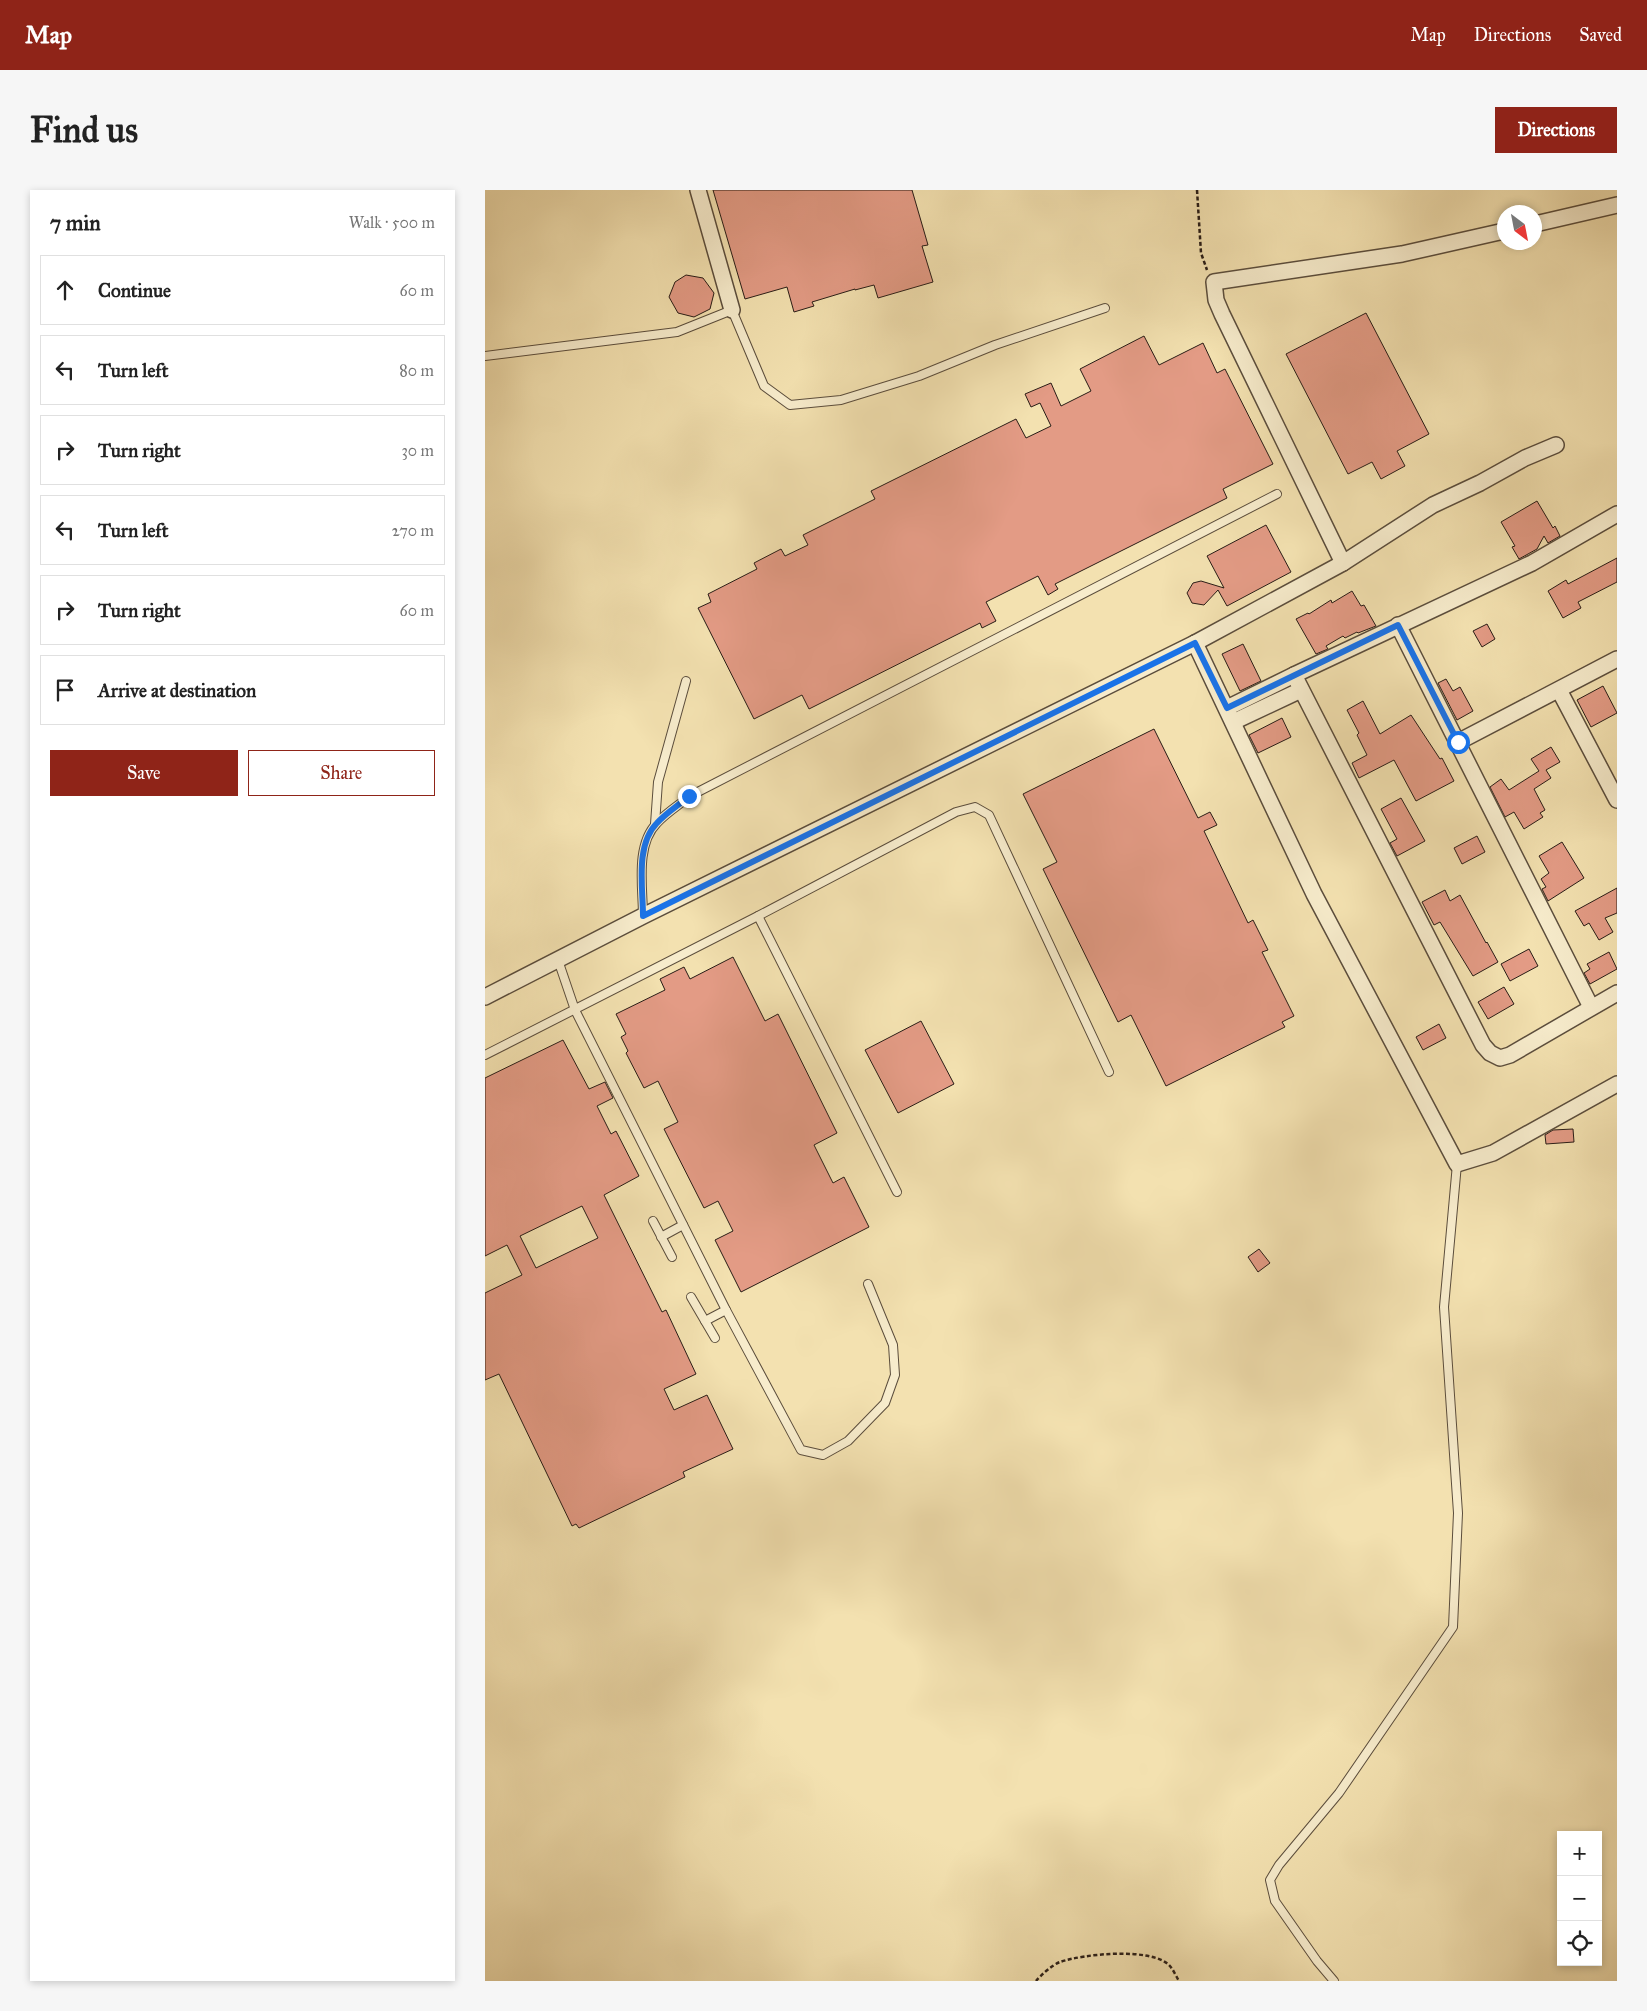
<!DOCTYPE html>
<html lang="en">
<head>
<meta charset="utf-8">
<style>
	:root { --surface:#fff; --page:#f6f6f6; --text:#222; --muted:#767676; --line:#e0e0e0; --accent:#8f2418 }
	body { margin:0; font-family:"IM FELL Great Primer",serif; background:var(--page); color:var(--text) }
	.controls { position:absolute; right:15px; bottom:15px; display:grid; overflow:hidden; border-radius:0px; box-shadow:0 2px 8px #0003 }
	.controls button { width:45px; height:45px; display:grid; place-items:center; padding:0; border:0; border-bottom:1px solid var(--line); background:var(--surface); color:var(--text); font:25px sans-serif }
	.compass { position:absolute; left:1012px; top:15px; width:45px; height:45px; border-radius:50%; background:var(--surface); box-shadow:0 2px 8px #0003; rotate:148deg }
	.stop { position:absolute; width:15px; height:15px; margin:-11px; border:4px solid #1a73e8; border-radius:50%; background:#fff }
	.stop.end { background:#1a73e8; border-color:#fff; box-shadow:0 1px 5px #0008 }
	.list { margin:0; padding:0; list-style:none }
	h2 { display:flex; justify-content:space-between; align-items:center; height:65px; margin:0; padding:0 20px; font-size:21px }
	h2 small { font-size:16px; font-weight:400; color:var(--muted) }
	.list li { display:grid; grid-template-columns:32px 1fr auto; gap:15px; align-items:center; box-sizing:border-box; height:70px; margin:0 10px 10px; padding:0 10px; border:1px solid var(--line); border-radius:0px }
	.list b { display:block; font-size:19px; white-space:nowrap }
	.list em { font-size:16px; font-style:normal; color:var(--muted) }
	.actions { display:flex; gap:10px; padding:15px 20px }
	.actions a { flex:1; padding:11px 0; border:1px solid var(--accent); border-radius:0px; text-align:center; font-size:18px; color:var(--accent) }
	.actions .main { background:var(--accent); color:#fff }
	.icon { flex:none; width:28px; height:28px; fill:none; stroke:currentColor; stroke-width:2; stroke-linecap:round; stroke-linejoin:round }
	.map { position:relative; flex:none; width:1132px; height:1791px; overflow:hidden; border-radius:0px }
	header { display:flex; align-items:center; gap:30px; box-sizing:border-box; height:70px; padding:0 25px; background:var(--accent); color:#fff }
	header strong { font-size:24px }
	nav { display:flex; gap:28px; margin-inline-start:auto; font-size:18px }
	.intro { display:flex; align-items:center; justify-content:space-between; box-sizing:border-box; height:120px; padding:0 30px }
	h1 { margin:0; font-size:35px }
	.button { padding:12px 22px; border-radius:0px; background:var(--accent); color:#fff; font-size:18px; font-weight:700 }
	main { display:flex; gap:30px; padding:0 30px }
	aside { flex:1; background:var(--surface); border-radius:0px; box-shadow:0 2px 8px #0003 }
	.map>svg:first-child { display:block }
	.building { fill:#e39b85; stroke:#281c16; fill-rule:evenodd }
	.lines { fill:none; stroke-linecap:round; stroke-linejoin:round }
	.service-casing { stroke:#5b4d3c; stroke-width:10 }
	.minor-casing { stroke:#5b4d3c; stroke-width:18 }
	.path { stroke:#281c16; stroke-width:2.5; stroke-dasharray:4 2.5; stroke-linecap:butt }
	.service { stroke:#f7eccc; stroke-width:8 }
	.minor { stroke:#f7eccc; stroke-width:15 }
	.route { stroke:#1a73e8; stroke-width:6 }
</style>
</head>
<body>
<header>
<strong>Map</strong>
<nav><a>Map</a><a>Directions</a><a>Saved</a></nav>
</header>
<div class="intro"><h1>Find us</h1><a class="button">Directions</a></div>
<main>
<aside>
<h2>7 min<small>Walk · 500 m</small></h2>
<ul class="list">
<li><svg class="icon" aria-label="ahead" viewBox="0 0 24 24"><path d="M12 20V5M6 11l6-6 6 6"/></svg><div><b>Continue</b></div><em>60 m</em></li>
<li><svg class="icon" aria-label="left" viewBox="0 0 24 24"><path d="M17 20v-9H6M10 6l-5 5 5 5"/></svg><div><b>Turn left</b></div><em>80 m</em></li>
<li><svg class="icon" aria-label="right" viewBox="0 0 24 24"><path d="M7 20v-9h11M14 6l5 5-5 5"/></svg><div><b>Turn right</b></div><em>30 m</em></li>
<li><svg class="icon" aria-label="left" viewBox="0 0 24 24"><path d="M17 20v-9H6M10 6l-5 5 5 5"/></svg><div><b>Turn left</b></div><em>270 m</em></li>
<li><svg class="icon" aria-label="right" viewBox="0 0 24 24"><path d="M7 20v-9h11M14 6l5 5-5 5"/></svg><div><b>Turn right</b></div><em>60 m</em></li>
<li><svg class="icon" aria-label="arrive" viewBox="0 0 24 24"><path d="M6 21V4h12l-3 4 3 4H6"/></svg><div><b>Arrive at destination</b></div></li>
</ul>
<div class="actions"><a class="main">Save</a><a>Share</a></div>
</aside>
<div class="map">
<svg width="1132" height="1791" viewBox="0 0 1132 1791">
	<rect width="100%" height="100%" fill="#f3e1b0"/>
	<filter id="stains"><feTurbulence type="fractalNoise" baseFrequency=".004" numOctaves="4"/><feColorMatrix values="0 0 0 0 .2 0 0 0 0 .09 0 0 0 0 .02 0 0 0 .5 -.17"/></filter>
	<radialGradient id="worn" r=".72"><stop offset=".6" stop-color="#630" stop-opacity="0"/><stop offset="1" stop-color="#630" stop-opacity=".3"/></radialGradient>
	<g class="building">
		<polygon points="228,0 427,0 443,55 437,56 448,92 393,108 389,95 370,100 370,99 327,112 329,116 309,122 302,97 260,109"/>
		<polygon points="201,85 218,88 229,103 225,119 209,127 193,123 184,107 190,92"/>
		<polygon points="881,123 944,244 912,261 920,276 896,289 887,272 863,284 801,164"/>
		<polygon points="659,146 674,175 718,153 732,183 740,179 788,274 738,299 742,308 570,394 573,399 563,405 553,386 501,412 511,431 497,438 495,433 324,519 317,505 269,529 213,418 226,412 223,404 272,379 269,373 296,359 300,366 323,355 318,345 390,309 386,301 531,229 541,248 566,236 555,213 546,217 540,204 566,193 576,216 606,201 595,179"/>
		<polygon points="1052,311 1068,338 1070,336 1075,346 1063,353 1059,346 1052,359 1034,369 1027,357 1030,356 1016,332"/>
		<polygon points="781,335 806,382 742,416 733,400 719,415 707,413 702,403 708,393 716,391 739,398 722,366"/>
		<polygon points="1132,368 1132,392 1093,412 1096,418 1078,428 1063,401 1081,390 1083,394"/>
		<polygon points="867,401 876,416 879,415 891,436 873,443 872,442 860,448 858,446 841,456 843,459 831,464 811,429 823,423 824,424 846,410 847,413"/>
		<polygon points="1002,434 1010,449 997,457 988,441"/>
		<polygon points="758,454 776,491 755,501 737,464"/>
		<polygon points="961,489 968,501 975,497 988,521 972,530 953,493"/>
		<polygon points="1118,496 1132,523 1106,537 1092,510"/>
		<polygon points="878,511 895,544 926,525 955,569 957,568 969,591 931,611 909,570 874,588 867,573 882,565 872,545 874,543 862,520"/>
		<polygon points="797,528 806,547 773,563 764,545"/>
		<polygon points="669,539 713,628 725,622 732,635 719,641 763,733 768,730 783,760 777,762 809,826 797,832 800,837 681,896 646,825 633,832 558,679 572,672 538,604"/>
		<polygon points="1066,557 1075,572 1061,580 1066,588 1049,599 1060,620 1055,623 1058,627 1039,639 1029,622 1020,627 1005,597 1016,589 1024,600 1054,581 1046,569"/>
		<polygon points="916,608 940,651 912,666 905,653 912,649 896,619"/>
		<polygon points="992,646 1000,662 977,674 969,658"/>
		<polygon points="1077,652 1099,688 1063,711 1057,699 1061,697 1056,689 1064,683 1054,666"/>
		<polygon points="1132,698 1132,723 1120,728 1128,742 1114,750 1104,733 1099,736 1090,721"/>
		<polygon points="960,700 965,711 975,705 1001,753 1002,752 1013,772 988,786 955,732 949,735 937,712"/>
		<polygon points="1044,759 1053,776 1025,791 1016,774"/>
		<polygon points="1124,762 1132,779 1105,794 1099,783 1105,779 1102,774"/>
		<polygon points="248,767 280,831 293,824 352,943 329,955 348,993 359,987 384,1037 256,1102 230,1050 248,1041 233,1011 219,1018 179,939 193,932 173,891 159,898 141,863 143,861 136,847 141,844 131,824 180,800 175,789 199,777 205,789"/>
		<polygon points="1019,797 1029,814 1003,829 993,812"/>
		<polygon points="436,831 469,894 413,923 380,860"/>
		<polygon points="954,834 961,848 938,860 931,847"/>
		<path d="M78 850 104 899 120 892 128 908 112 916 126 944 131 941 154 986 119 1005 177 1122 181 1120 211 1184 179 1199 189 1220 222 1205 248 1259 198 1282 200 1287 94 1338 91 1334 87 1336 14 1184 0 1190V1103L37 1085 22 1055 0 1066V888ZM97 1016 113 1048 51 1078 35 1046Z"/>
		<polygon points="1088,939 1089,952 1061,954 1060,945 1068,940"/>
		<polygon points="774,1059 785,1073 773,1082 763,1067"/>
	</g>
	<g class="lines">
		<g class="service-casing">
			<g id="service">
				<polyline points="0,166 192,142 247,120 279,196 305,215 356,210 434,186 510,155 620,118"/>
				<polyline points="170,634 173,592 201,491"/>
				<path d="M158 726C158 698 150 655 172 633 181 623 194 615 205 606L792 304"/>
				<polyline points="273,726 412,1002"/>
				<polyline points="73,770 90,820 241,1120 316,1260 338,1265 363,1251 400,1213 410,1185 408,1155 383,1094"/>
				<polyline points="0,865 273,726 471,622 490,617 504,625 624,882"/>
				<polyline points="168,1031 187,1067"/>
				<polyline points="176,1047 198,1035"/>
				<polyline points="206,1107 230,1148"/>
				<polyline points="220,1131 241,1120"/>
				<polyline points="849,1791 832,1771 790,1711 785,1690 794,1675 854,1603 968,1437 973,1323 959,1117 972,974"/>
			</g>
		</g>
		<g class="minor-casing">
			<g id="minor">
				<polyline points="213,0 247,120"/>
				<polyline points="1050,34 1132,15"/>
				<polyline points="1132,324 1047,373 809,485 998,855 1005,863 1015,868 1025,865 1132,803"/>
				<polyline points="858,373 737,124 731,110 729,92 917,64 1019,41"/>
				<polyline points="913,435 1106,817"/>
				<polyline points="710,453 829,704 972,974 1008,963 1132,894"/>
				<polyline points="1074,500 1132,610"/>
				<polyline points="742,518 809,485"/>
				<polyline points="748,532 816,500"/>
				<polyline points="973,552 1132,469"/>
				<polyline points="0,807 158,726 710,453 858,373 948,315 995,293 1040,268 1071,255"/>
			</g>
		</g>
		<g class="path">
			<polyline points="712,0 716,63 722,80"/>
			<path d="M551 1791C556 1785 567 1775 575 1772 598 1764 665 1757 684 1775 688 1779 691 1786 694 1791"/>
		</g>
		<use href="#service" class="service"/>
		<use href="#minor" class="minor"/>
	</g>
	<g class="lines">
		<path class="route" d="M204 606C194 615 181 623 172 633 150 655 158 698 158 726L710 453 742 518 913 435 973 552"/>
	</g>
	<rect width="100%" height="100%" filter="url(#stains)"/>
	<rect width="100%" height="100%" fill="url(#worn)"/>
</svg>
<div class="controls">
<button>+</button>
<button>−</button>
<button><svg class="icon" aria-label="locate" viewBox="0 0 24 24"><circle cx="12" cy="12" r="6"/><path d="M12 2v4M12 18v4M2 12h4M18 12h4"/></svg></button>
</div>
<svg class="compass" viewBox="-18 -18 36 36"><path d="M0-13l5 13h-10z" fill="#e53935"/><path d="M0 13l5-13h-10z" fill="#767676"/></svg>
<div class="stop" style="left:973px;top:552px"></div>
<div class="stop end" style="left:204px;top:606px"></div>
</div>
</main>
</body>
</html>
